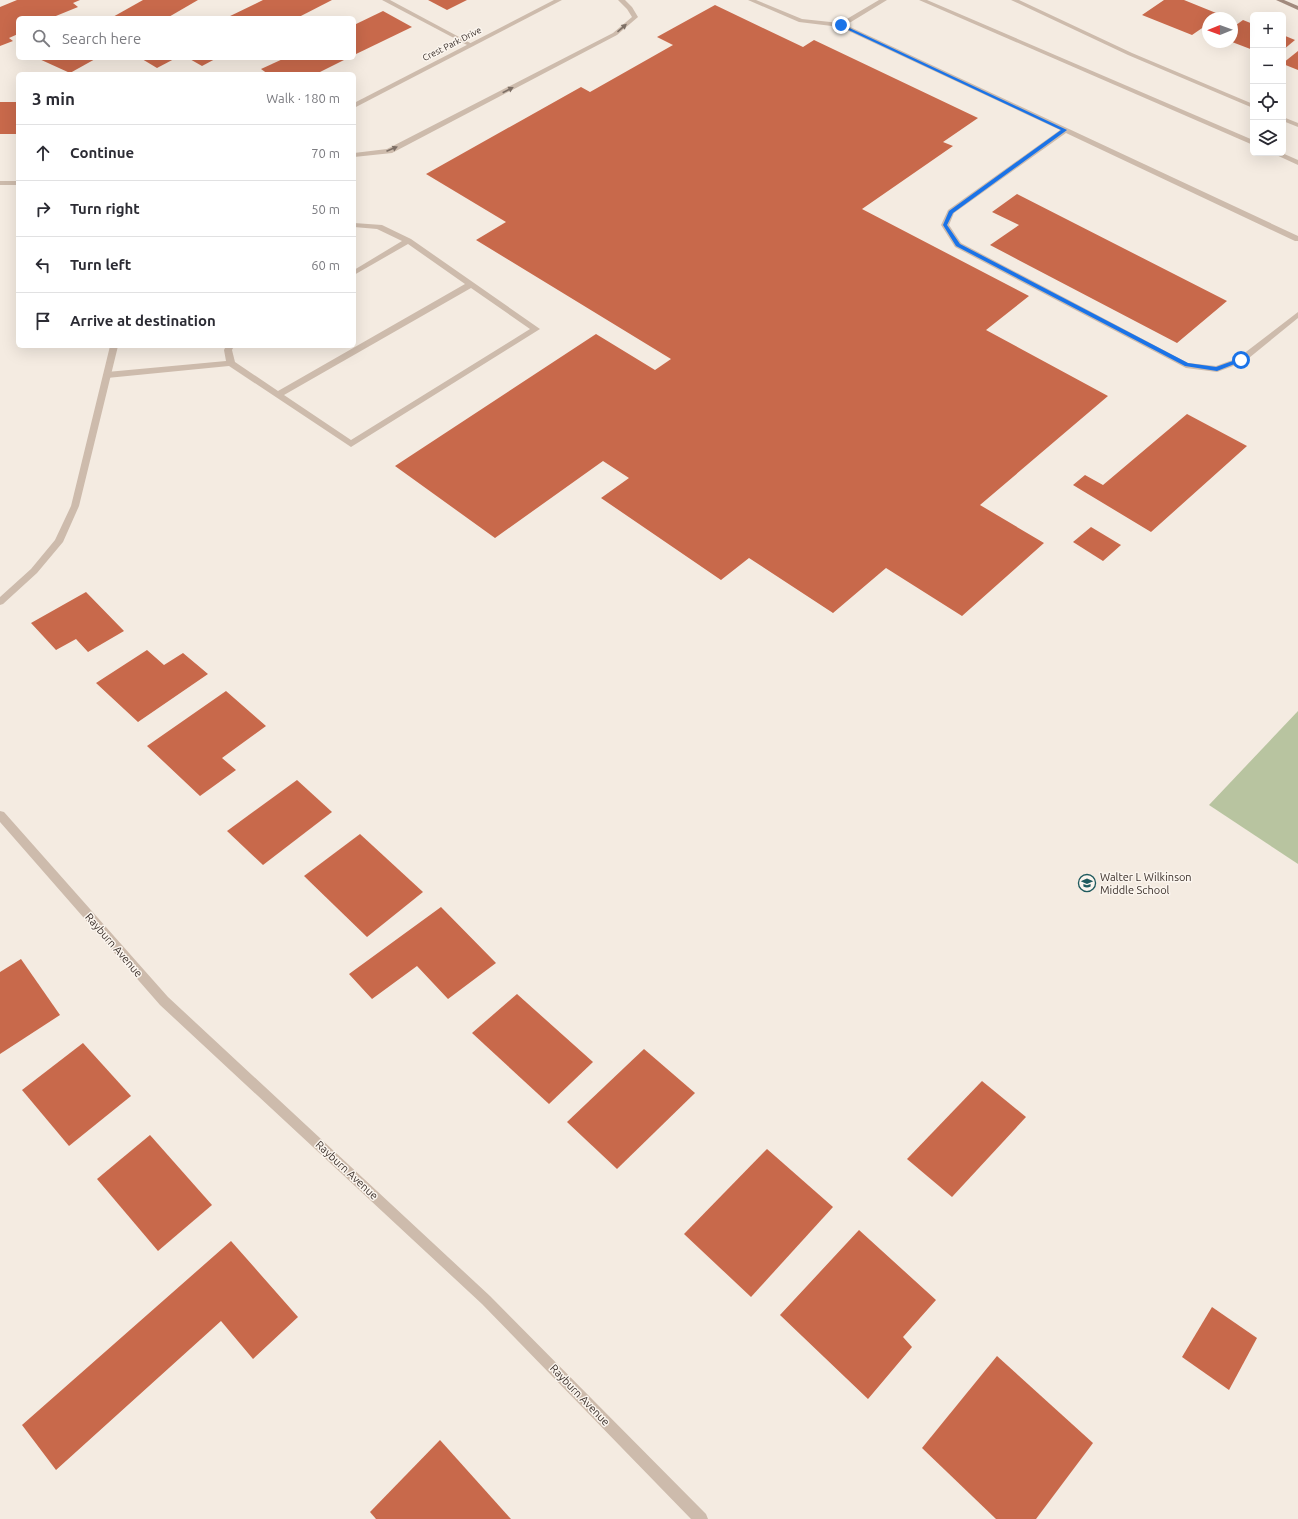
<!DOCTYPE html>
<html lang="en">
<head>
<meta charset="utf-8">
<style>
	:root { --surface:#fff; --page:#f2f2f3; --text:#2b2b33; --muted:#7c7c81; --line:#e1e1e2 }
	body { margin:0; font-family:Ubuntu,sans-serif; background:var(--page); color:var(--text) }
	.controls { position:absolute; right:12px; top:12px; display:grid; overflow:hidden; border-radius:6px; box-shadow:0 4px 16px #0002 }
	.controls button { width:36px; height:36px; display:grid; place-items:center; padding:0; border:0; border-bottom:1px solid var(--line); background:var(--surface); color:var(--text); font:20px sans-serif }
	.compass { position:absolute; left:1202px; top:12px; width:36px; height:36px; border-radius:50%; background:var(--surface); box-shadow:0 4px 16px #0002; rotate:269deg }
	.stop { position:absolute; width:12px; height:12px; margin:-9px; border:3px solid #1a73e8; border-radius:50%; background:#fff }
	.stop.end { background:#1a73e8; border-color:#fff; box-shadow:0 1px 4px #0008 }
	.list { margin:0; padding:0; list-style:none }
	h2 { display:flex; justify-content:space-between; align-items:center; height:52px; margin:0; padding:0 16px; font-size:17px }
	h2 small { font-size:13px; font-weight:400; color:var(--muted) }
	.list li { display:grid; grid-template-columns:26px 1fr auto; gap:12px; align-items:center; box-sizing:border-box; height:56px; padding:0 16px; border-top:1px solid var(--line) }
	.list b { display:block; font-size:15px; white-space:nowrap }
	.list em { font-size:13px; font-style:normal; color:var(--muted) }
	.icon { flex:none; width:22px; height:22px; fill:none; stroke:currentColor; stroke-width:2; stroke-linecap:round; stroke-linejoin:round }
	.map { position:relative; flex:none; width:1298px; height:1519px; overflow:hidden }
	.search { position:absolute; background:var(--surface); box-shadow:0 4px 16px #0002; left:16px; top:16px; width:340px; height:44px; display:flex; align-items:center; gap:10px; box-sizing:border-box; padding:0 14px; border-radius:6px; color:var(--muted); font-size:15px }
	.panel { position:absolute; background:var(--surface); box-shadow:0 4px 16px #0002; left:16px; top:72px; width:340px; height:276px; border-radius:6px }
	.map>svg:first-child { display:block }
	.green { fill:#b8c4a0 }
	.building { fill:#c8694b }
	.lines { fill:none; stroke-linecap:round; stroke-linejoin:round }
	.lane { fill:#cdbbac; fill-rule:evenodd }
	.street { fill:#cdbbac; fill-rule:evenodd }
	.secondary { fill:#a18a7d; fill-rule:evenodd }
	.oneway { fill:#7d6f65 }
	.route { fill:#1a73e8 }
	.labels { text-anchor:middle; stroke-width:3; stroke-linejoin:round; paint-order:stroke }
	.far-street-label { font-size:9px; fill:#3b302b; stroke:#fbf5ee }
	.poi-label { font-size:11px; fill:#3b302b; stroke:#fbf5ee; text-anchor:start }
	.street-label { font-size:11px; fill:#3b302b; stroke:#fbf5ee }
</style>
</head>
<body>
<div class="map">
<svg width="1298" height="1519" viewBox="0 0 1298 1519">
	<rect width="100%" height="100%" fill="#f4ebe1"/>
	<polygon class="green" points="1298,711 1298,864 1209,805"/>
	<g class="building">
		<polygon points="17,0 80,0 73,3 78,7 51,18 18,18 18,34 9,38 13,41 0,46 0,7"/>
		<polygon points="143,0 198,0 167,18 111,18"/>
		<polygon points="263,0 332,0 297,18 226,18"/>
		<polygon points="428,0 467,0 447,10"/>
		<polygon points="1164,0 1184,0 1221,15 1217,18 1208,18 1208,24 1192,35 1142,15"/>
		<polygon points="715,5 803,47 814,40 978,118 943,142 953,146 862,209 1029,296 986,330 1108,396 980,505 1044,543 962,616 886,568 833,613 749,558 721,580 601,498 629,478 603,461 495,538 395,466 596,334 655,370 671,359 476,240 506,222 426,174 581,87 590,92 673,45 657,37"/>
		<polygon points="383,11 412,27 354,55 354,25"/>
		<polygon points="1243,20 1253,24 1253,50 1232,42 1232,28"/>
		<polygon points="1283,35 1295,40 1283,50"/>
		<polygon points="1298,51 1298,70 1283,64 1283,63"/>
		<polygon points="37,58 97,58 70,73"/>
		<polygon points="145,58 176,58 157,68 142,59"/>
		<polygon points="188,58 217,58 202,66"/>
		<polygon points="285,58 348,58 316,74 268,74 261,69"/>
		<rect x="0" y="102" width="18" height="32"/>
		<polygon points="1017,194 1227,301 1177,343 990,245 1019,225 992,212"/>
		<polygon points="1187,414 1247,446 1151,532 1073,485 1085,475 1103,485"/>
		<polygon points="1091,527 1121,545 1103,561 1073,542"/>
		<polygon points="86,592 124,631 88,652 76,639 56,650 31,623"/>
		<polygon points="147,650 164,665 183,653 208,674 138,722 96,683"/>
		<polygon points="226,691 266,726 222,758 236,770 200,796 147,746"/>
		<polygon points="297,780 332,812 263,865 227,831"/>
		<polygon points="360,834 423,892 367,937 304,876"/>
		<polygon points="441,907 496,963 448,999 417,966 372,999 349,974"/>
		<polygon points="21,959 60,1015 0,1054 0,972"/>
		<polygon points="517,994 593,1062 549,1104 472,1033"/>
		<polygon points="83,1043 131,1096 69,1146 22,1090"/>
		<polygon points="644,1049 695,1093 617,1169 567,1122"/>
		<polygon points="982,1081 1026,1117 952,1197 907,1159"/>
		<polygon points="150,1135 212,1205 158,1251 97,1179"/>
		<polygon points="767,1149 833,1207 751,1297 684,1234"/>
		<polygon points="859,1230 936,1300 903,1337 912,1347 868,1399 780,1315"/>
		<polygon points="231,1241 298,1317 253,1359 221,1321 56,1470 22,1425"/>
		<polygon points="1212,1307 1257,1338 1229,1390 1182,1357"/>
		<polygon points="997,1356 1093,1443 1036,1519 996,1519 922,1448"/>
		<polygon points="440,1440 511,1519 376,1519 370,1512"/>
	</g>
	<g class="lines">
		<g class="lane">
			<polygon points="382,0 390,0 474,45 469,46"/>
			<polygon points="618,0 625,0 632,7 638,17 617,35 392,153 354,157 354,153 387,149 613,33 632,17 627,9"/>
			<polygon points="748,0 756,0 802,19 840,23 879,0 887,0 846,25 1298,236 1298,241 1295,241 1066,133 954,213 949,225 961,243 1188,363 1216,366 1238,358 1298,312 1298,318 1244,362 1217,372 1186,368 955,247 941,225 948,210 1060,130 840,27 799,22"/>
			<polygon points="919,0 927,0 1253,140 1253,145"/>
			<polygon points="1011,0 1019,0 1132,53 1253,104 1253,108 1128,55"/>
			<polygon points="1283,117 1298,123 1298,127 1283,121"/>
			<polygon points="1272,153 1282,153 1298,160 1298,165"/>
			<path d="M354 223 382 225 411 239 540 329 351 447 229 366 107 378 103 375 107 372 226 361 224 350 226 346H234L232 350 235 362 278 391 465 284 408 244 354 275V270L402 241 377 229 354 227ZM471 288 530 329 351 440 284 395Z"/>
		</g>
		<g class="street">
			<polygon points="554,0 562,0 354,108 354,103"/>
			<rect x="0" y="181" width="18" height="4"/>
			<polygon points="110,346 118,346 79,506 63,542 37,573 3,604 0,605 0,597 31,569 55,540 71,506"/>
			<polygon points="0,811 4,812 168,997 490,1296 706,1514 708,1519 691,1519 482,1304 160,1005 0,822"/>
		</g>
		<polygon class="secondary" points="1276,0 1284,0 1298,6 1298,10"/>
	</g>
	<defs><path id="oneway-solid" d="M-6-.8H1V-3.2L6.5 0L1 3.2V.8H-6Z"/></defs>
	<g class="oneway">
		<use href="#oneway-solid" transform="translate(622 28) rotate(-41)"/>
		<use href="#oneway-solid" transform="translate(508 90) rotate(-27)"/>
		<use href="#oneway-solid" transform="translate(392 149) rotate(-23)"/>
	</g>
	<polygon class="route" points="841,24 1067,130 953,213 947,225 960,244 1188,363 1216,367 1241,358 1242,359 1242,361 1217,371 1185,366 956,246 943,225 949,211 1061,130 840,26"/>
	<defs>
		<g id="school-ring" transform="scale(0.9)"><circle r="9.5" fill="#fbf5ee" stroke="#1f5a5e" stroke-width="1.5"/><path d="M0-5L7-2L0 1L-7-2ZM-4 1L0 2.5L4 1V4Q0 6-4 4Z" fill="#1f5a5e"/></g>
	</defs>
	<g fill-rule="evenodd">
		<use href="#school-ring" x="1087" y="883"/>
	</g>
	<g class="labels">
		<g class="far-street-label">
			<text transform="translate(452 44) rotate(-27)" y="3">Crest Park Drive</text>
		</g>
		<g class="poi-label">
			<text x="1100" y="881">Walter L Wilkinson<tspan x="1100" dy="13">Middle School</tspan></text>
		</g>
		<g class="street-label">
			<text transform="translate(114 945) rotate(49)" y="4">Rayburn Avenue</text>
			<text transform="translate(347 1170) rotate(43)" y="4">Rayburn Avenue</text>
			<text transform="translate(580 1395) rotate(46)" y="4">Rayburn Avenue</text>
		</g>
	</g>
</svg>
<div class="controls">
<button>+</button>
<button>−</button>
<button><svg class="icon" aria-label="locate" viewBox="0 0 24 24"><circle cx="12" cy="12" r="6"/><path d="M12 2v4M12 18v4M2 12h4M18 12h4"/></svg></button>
<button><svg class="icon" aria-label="layers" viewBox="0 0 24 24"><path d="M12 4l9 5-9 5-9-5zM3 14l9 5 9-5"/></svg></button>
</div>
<svg class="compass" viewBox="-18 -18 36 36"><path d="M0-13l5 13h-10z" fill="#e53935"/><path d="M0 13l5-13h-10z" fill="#7c7c81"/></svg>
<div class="stop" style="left:1241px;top:360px"></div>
<div class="stop end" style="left:841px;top:25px"></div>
<div class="search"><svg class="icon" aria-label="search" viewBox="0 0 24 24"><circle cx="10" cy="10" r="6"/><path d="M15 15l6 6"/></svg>Search here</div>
<section class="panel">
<h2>3 min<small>Walk · 180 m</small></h2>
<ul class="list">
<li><svg class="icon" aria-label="ahead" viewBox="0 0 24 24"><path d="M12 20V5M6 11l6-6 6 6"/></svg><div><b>Continue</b></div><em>70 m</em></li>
<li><svg class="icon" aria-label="right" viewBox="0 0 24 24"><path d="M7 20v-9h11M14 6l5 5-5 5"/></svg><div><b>Turn right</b></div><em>50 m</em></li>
<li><svg class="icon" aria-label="left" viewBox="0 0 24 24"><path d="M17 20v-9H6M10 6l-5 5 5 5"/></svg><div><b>Turn left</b></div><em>60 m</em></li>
<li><svg class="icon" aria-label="arrive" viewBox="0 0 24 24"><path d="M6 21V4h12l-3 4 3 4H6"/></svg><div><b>Arrive at destination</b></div></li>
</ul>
</section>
</div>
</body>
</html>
